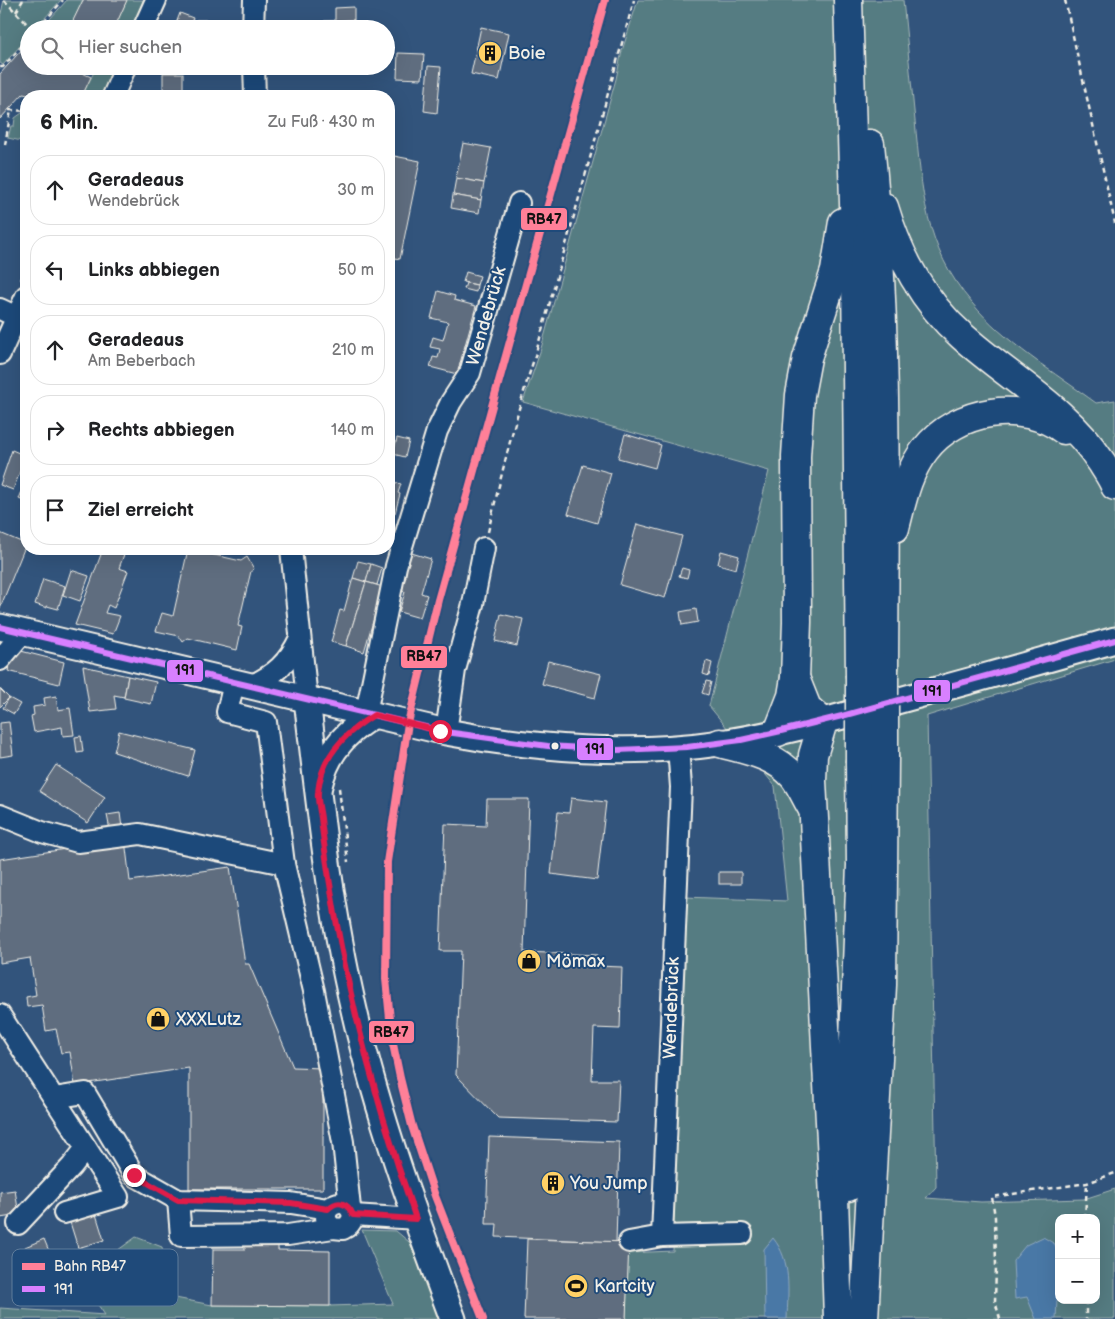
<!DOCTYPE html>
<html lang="de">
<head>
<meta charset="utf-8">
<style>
	:root { --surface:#fff; --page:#f2f2f2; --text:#202124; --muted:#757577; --line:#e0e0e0 }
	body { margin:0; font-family:"Balsamiq Sans",sans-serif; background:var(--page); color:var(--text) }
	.controls { position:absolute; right:15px; bottom:15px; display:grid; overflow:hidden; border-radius:10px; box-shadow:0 5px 20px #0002 }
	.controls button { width:45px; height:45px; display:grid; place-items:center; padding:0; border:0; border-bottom:1px solid var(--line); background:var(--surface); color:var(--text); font:25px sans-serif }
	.stop { position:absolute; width:15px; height:15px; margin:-11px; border:4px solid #e11d48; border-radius:50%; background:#fff }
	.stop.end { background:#e11d48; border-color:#fff; box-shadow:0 1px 5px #0008 }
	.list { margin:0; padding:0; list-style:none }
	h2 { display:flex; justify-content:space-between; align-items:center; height:65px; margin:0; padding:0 20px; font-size:21px }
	h2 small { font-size:16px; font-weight:400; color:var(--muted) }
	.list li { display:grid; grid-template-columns:32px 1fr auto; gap:15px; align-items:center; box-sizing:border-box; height:70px; margin:0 10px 10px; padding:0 10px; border:1px solid var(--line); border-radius:20px }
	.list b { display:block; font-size:19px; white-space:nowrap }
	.list p { margin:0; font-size:16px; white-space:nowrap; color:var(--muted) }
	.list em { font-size:16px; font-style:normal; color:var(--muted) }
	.icon { flex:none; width:28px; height:28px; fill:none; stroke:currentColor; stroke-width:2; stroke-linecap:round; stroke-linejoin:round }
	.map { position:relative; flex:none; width:1115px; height:1319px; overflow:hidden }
	.search { position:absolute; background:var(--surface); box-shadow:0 5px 20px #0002; left:20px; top:20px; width:375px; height:55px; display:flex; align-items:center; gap:12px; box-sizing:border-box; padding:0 18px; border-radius:28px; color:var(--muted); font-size:19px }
	.panel { position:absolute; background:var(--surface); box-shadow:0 5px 20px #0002; left:20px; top:90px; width:375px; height:465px; border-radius:20px }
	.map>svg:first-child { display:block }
	.green { fill:#557c82; stroke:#a4b6b5; fill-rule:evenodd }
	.water { fill:#4a78a6; stroke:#8ea8c0 }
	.building { fill:#5f6d7f; stroke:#f4f1e8 }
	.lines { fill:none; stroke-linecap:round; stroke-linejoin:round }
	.minor-casing { stroke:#f4f1e8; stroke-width:24 }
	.major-casing { stroke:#f4f1e8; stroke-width:29 }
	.highway-casing { stroke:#f4f1e8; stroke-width:31 }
	.path { stroke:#f4f1e8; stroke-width:2.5; stroke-dasharray:5 4; stroke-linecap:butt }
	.minor { stroke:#1f4a7a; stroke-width:20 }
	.major { stroke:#1f4a7a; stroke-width:25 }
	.highway { stroke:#1f4a7a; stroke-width:28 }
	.highway-bridge-casing { stroke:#f4f1e8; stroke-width:31; stroke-linecap:butt }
	.highway-bridge { stroke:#1f4a7a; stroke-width:28 }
	.bus-1-casing { stroke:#1f4a7a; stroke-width:10 }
	.bus-1 { stroke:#d880ff; stroke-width:6 }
	.rail-1-casing { stroke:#1f4a7a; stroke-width:11 }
	.rail-1 { stroke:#ff8098; stroke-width:8 }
	.route { stroke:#e11d48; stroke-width:6 }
	.bus-dot { fill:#f4f1e8; stroke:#1f4a7a; stroke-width:2 }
	.labels { text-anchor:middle; stroke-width:4; stroke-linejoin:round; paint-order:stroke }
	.poi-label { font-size:18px; fill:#f4f1e8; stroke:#1f4a7a; text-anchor:start }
	.street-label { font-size:18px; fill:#f4f1e8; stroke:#1f4a7a }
	.key { fill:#1f4a7a; stroke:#5f7c9b; stroke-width:1 }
	.key-label { font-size:14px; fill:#f4f1e8 }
	.line-badge { stroke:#1f4a7a; stroke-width:2 }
	.pale-badge-label { font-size:14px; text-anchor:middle; font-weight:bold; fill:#111 }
</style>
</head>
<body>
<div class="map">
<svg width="1115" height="1319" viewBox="0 0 1115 1319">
	<rect width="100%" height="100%" fill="#32547c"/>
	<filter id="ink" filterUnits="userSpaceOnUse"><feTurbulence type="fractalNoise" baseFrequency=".02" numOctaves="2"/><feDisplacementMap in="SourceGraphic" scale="10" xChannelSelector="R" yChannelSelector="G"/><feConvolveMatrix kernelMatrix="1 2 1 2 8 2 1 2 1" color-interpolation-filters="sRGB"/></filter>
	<g filter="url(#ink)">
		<g class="green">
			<polygon points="4,0 61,0 35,29 29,29 29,36 3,65 0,63 0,18"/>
			<polygon points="67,0 83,0 69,29 41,29"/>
			<polygon points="127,0 145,0 132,29 114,29"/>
			<path d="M638 0H903C907 40 911 81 915 121 922 190 924 247 972 303 1004 342 1055 373 1096 403L1115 400V659L927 716 936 1187 926 1198 981 1202 1084 1199 1115 1189V1319H626L628 1253 673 1251 685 897 787 901 775 786 709 706 769 471 523 402 540 352 616 79 622 51ZM1059 1218H1096V1300H1059Z"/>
			<polygon points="97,66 116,66 102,96 82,96"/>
			<polygon points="22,113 26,114 26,142 8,138 11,126 14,126 15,118"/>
			<polygon points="362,1230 396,1231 415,1247 442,1319 0,1319 0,1308 105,1315 94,1299 115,1289 125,1275 114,1253 136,1237 162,1247 170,1297 212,1305 330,1306 393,1304"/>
		</g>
		<g class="water">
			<polygon points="1043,1237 1055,1244 1059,1260 1056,1319 1036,1319 1027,1297 1015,1299 1013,1261 1026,1245"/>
			<path d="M773 1238C792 1261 788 1291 787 1319H765L764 1249Z"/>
		</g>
		<g class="building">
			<polygon points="83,0 127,0 114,29 69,29"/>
			<polygon points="354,7 354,20 335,21 335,8"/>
			<polygon points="180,13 193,18 188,29 174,29"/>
			<polygon points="196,20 232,20 232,29 195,29"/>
			<polygon points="354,20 355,29 324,29 324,21"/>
			<polygon points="481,27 509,33 499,80 471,74"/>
			<polygon points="24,47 29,49 29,66 68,66 91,77 82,96 34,96 23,94 0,119 0,74"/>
			<polygon points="398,53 424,54 422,79 397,78"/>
			<polygon points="428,66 441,67 437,113 424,111"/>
			<rect x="163" y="73" width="20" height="18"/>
			<polygon points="463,143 491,148 484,183 456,178"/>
			<polygon points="389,155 420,161 400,259 389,257"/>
			<polygon points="456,178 484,183 481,200 453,195"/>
			<polygon points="453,195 481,200 479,213 451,208"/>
			<polygon points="466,272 480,276 477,285 463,282"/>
			<polygon points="466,283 477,285 476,292 464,289"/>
			<polygon points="438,291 455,296 454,300 476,306 457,374 430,367 433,357 438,358 440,349 430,347 433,337 443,340 448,322 431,318"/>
			<polygon points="625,434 661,445 655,468 618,458"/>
			<polygon points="397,438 409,441 405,457 393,454"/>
			<polygon points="12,450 26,456 13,490 0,485"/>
			<polygon points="583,465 611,473 597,523 568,514"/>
			<polygon points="26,481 26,502 19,499"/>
			<polygon points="389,481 401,484 398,493 400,494 395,513 393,512 391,520 389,520"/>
			<polygon points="637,524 682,536 665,598 620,585"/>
			<polygon points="0,533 26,544 0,608"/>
			<polygon points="103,549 126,549 119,568 128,571 114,608 108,605 105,613 120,616 113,634 75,625"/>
			<polygon points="188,549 241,561 247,557 254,569 251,571 238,626 242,627 237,650 188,638 183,642 179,636 156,631 162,613 173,616"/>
			<polygon points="405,551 431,559 421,593 427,595 420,618 399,612 405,592 401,591 406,576 398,574"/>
			<polygon points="721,551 739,556 736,569 718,564"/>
			<polygon points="358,561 371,564 366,582 353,578"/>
			<polygon points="371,564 382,568 377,585 366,582"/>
			<polygon points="682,568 689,570 687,578 679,576"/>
			<polygon points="71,570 89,576 80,601 63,595"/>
			<polygon points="353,578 366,582 346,646 331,642 340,610 344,611"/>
			<polygon points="43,579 65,586 58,609 47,606 47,608 35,604"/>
			<polygon points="366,582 383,587 364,652 346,646"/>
			<polygon points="696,609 698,622 682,625 680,612"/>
			<polygon points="501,614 523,619 517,646 495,641"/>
			<polygon points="13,649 64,662 59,684 8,671"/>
			<polygon points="548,661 601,674 595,698 542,684"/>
			<polygon points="706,661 712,663 709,676 703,674"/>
			<polygon points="83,666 128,676 124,697 114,695 116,709 90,712"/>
			<polygon points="128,676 156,682 151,704 124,698"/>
			<polygon points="706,681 711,682 708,695 702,693"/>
			<polygon points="0,689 9,698 0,707"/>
			<polygon points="56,696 58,710 70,708 74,735 63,736 62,727 34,732 31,716 34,715 33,707 45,705 44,698"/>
			<polygon points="9,698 20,704 14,714 3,708"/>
			<polygon points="9,722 13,755 0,757 0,723"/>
			<polygon points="119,731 195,750 188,776 114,752"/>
			<polygon points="81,736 83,752 77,753 75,737"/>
			<polygon points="56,765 105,797 88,823 39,791"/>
			<polygon points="571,798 606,802 597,880 551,874 558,812 569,813"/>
			<polygon points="487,799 529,799 524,952 597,955 597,966 622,967 620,1029 594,1028 593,1053 592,1080 619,1080 617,1122 498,1118 456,1075 461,951 440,951 445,824 486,826"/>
			<polygon points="120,813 122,828 110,830 107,815"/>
			<polygon points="125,840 130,881 230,867 245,964 249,964 293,1067 323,1068 323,1189 189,1189 189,1068 75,1085 70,1052 61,1053 56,1029 46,1031 42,1005 27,1007 26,997 36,995 30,958 0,963 0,859"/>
			<rect x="719" y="872" width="22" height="12"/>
			<polygon points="489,1137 619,1142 616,1242 496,1237 497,1224 486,1224"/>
			<polygon points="15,1190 19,1215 0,1218 0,1192"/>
			<polygon points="95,1211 104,1240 78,1248 69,1219"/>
			<polygon points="44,1239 58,1273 39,1281 25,1247"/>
			<polygon points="245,1239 278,1240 278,1250 330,1251 330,1306 212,1305 213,1249 245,1249"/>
			<polygon points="527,1239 629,1242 626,1319 524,1319"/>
		</g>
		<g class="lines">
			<g class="minor-casing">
				<g id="minor">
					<polyline points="143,29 156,0"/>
					<polyline points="253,29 254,0"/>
					<polyline points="254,66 255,96"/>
					<polyline points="113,96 126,66"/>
					<polyline points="0,309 17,317"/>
					<polyline points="0,354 26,296"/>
					<polyline points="291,549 307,699"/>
					<polyline points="0,660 23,632"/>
					<path d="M250 686C275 675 288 663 300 638"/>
					<polyline points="366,713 396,566 437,431 451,402 470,373 519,203"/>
					<polyline points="446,732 455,670 473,604 484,548"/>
					<polyline points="0,815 42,832 78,842 140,834 284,864 266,722 227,712 234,683"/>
					<polyline points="284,864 314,991 343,1142 350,1208"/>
					<polyline points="0,1015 118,1197 64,1213"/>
					<path d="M54 1098 85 1093 134 1175 178 1200 291 1203 328 1209C346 1191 364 1219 343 1229L333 1228C326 1223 324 1217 328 1209"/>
					<polyline points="178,1200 181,1236 288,1235 333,1228"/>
					<polyline points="353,1215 417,1219"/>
					<polyline points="18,1224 72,1166 86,1148"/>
					<polyline points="662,1236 742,1234"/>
					<polyline points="629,1242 662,1236 681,787 678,747"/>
				</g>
			</g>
			<g class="major-casing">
				<g id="major">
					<path d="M0 627 446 732C534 749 632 756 720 743 775 735 829 720 882 705 960 684 1037 662 1115 640"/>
					<path d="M307 699C319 803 330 908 354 1010 378 1116 415 1217 453 1319"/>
					<path d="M319 786C326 753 346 731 374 715"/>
				</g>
			</g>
			<g class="highway-casing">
				<g id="highway">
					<polyline points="848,0 856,270 860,675"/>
					<path d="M870 144C888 318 885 493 884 667"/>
					<path d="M884 207C898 255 924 303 962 336 1010 379 1066 408 1102 463 1106 470 1112 478 1115 486"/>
					<path d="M895 528C902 501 907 473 925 450 956 409 1023 399 1064 430"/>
					<polyline points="795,678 807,708 823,722 813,755 812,781 834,1197 838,1319"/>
					<polyline points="778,732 792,696 795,678 797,622 796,456 800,395 807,358 835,271 843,222"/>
					<path d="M720 743C746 750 776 755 794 777 801 786 806 798 812 808"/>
					<polyline points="848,1187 861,865 860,762"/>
					<polyline points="864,1319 882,985 884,758"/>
				</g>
			</g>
			<g class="path">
				<polyline points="4,0 32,29"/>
				<polyline points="1065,0 1115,223"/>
				<polyline points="16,12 23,0"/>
				<polyline points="38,29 63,0"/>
				<polyline points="0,67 3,67 29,38"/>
				<polyline points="9,110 26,111"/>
				<polyline points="5,145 11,110"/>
				<polyline points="21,280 26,270"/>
				<path d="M488 532C502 472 516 414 535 356L634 0"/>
				<polyline points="339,788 348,862"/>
				<polyline points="1085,1218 1087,1183"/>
				<polyline points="1086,1300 1086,1319"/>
				<polyline points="1000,1319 995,1301 996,1267 995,1217 992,1197 1087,1183 1115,1173"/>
			</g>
			<use href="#minor" class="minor"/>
			<use href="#major" class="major"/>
			<use href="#highway" class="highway"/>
			<g class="highway-bridge-casing">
				<g id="highway-bridge">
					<polyline points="860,675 860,762"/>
					<polyline points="884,758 884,667"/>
				</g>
			</g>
			<use href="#highway-bridge" class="highway-bridge"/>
			<g class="bus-1-casing">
				<polyline id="bus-1" points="0,627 446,732 548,746 618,750 687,747 741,740 781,731 842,716 1115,640"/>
			</g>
			<use href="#bus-1" class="bus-1"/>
			<g class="rail-1-casing">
				<polyline id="rail-1" points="483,1319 435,1196 412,1126 400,1078 392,1039 386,979 387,862 408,723 438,600 605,0"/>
			</g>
			<use href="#rail-1" class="rail-1"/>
		</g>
	</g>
	<g class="lines" filter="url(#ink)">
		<path class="route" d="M134 1175 178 1200 291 1203 328 1209C338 1199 348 1203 353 1215L416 1219C377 1108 347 995 329 878 326 858 323 838 321 818 320 810 317 800 318 792 321 757 346 732 374 715L440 731"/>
	</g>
	<defs>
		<g id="building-disc" transform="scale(1.25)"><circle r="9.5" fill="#ffd166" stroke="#1f4a7a"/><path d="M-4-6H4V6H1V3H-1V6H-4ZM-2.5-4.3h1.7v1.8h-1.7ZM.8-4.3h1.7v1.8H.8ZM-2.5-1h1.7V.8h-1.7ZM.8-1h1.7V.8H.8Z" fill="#111"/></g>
		<g id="shop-disc" transform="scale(1.25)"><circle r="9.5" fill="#ffd166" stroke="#1f4a7a"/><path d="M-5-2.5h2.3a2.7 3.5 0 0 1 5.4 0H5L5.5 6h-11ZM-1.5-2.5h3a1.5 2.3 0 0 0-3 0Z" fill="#111"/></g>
		<g id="stadium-disc" transform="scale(1.25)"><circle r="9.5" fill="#ffd166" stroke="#1f4a7a"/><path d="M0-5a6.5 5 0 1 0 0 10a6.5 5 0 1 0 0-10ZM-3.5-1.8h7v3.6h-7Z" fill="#111"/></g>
	</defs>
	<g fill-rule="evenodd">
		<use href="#building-disc" x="490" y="53"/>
		<use href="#shop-disc" x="529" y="961"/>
		<use href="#shop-disc" x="158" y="1019"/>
		<use href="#building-disc" x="553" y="1183"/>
		<use href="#stadium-disc" x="576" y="1286"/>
	</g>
	<circle class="bus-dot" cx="555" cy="746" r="4.5"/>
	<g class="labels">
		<g class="poi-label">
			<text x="508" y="59">Boie</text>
			<text x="546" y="967">Mömax</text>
			<text x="176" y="1025">XXXLutz</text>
			<text x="570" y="1189">You Jump</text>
			<text x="594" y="1292">Kartcity</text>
		</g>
		<g class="street-label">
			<text transform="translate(486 316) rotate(-74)" y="6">Wendebrück</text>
			<text transform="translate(671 1008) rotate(-88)" y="6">Wendebrück</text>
		</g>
	</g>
	<rect x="12" y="1249" width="166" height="57" rx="8" class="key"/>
	<rect x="22" y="1263" width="23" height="7" fill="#ff8098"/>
	<rect x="22" y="1286" width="23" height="6" fill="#d880ff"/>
	<g class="key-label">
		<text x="54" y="1271">Bahn RB47</text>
		<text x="54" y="1294">191</text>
	</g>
	<g class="line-badge">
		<rect x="520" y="207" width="48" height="24" rx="5" fill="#ff8098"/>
		<rect x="400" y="645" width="48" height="24" rx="5" fill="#ff8098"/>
		<rect x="166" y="659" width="38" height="24" rx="5" fill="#d880ff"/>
		<rect x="913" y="679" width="38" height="24" rx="5" fill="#d880ff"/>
		<rect x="576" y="737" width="38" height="24" rx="5" fill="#d880ff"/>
		<rect x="368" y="1020" width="47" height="24" rx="5" fill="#ff8098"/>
	</g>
	<g class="pale-badge-label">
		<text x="544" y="224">RB47</text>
		<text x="424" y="661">RB47</text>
		<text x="185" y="675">191</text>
		<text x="932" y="696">191</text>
		<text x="595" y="754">191</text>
		<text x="391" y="1037">RB47</text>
	</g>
</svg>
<div class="controls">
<button>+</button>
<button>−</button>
</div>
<div class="stop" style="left:440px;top:731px"></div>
<div class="stop end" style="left:134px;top:1175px"></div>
<div class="search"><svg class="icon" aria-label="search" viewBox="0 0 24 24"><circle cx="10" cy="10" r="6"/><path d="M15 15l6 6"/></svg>Hier suchen</div>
<section class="panel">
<h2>6 Min.<small>Zu Fuß · 430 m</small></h2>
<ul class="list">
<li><svg class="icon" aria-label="ahead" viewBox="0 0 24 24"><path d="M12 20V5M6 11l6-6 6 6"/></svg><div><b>Geradeaus</b><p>Wendebrück</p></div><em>30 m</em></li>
<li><svg class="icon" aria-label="left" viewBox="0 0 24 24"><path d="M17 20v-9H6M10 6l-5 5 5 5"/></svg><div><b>Links abbiegen</b></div><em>50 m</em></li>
<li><svg class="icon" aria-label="ahead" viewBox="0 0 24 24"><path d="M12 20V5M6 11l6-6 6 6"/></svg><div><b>Geradeaus</b><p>Am Beberbach</p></div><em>210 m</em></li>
<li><svg class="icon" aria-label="right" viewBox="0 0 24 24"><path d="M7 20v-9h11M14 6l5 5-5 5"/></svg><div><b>Rechts abbiegen</b></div><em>140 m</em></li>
<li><svg class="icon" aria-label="arrive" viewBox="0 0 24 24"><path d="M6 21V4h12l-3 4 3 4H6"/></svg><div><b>Ziel erreicht</b></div></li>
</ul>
</section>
</div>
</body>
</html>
